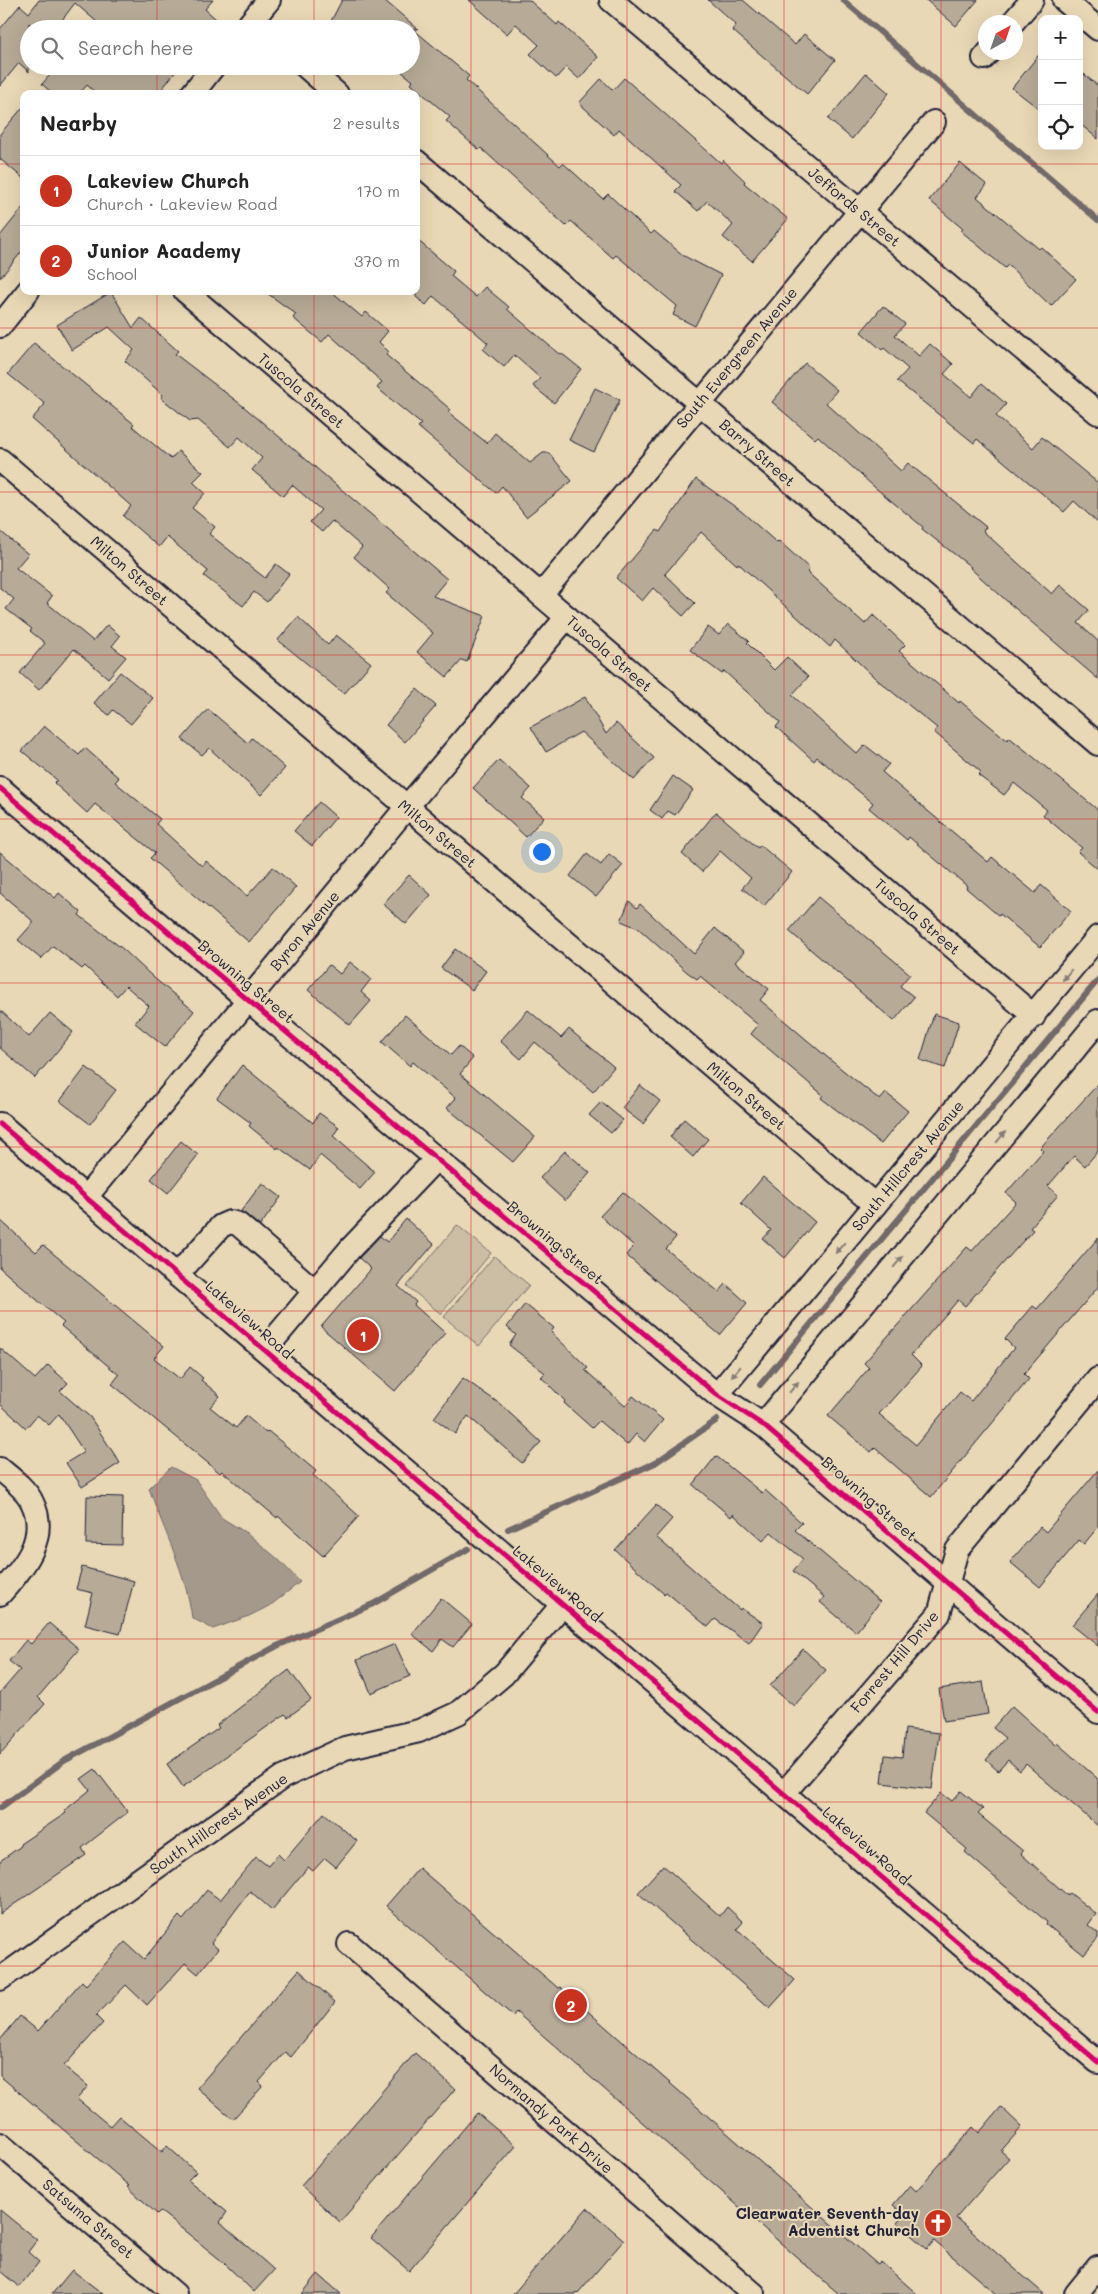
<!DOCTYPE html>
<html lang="en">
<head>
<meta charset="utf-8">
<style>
	:root { --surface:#fff; --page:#f2f2f2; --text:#222; --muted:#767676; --line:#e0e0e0; --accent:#c8321e }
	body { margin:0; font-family:Mali,sans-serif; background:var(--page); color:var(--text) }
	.controls { position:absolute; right:15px; top:15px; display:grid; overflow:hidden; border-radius:10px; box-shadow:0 5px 20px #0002 }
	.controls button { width:45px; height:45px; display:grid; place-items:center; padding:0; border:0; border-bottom:1px solid var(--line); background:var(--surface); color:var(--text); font:25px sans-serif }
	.compass { position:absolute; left:978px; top:15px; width:45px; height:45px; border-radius:50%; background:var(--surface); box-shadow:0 5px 20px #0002; rotate:40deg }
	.you { position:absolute; left:541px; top:851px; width:18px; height:18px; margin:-12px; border:4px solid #fff; border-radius:50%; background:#1a73e8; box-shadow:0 0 0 8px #1a73e833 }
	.badge { display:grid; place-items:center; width:32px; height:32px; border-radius:50%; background:var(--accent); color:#fff; font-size:16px; font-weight:700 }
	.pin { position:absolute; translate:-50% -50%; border:2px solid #fff; box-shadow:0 1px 5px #0006 }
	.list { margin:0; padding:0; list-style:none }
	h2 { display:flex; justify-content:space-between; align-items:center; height:65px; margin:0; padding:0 20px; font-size:21px }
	h2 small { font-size:16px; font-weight:400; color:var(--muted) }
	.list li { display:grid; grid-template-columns:32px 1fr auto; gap:15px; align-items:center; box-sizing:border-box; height:70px; padding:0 20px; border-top:1px solid var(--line) }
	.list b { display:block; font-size:19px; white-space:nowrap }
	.list p { margin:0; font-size:16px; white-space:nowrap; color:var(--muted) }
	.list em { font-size:16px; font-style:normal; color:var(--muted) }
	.icon { flex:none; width:28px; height:28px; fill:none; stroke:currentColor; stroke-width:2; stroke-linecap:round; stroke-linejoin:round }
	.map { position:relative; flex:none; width:1098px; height:2294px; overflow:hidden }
	.search { position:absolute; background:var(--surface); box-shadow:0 5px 20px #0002; left:20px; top:20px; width:400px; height:55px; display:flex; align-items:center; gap:12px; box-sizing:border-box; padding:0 18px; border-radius:28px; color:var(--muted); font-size:19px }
	.panel { position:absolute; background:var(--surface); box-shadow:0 5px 20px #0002; left:20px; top:90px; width:400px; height:205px; border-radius:10px }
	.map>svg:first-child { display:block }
	.green { fill:#ccbea4; stroke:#777070 }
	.water { fill:#a5998b; stroke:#71696b }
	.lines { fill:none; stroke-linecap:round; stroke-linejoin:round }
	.stream { stroke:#71696b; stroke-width:6 }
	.building { fill:#b7ab97; stroke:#22223b }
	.minor-casing { stroke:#22223b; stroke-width:26 }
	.minor { stroke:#e9d8b5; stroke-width:22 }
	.cycleway-casing { stroke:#e9d8b5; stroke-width:8 }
	.cycleway { stroke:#d6006c; stroke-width:5 }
	.oneway { fill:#867d78 }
	.grid { fill:none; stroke:#d62828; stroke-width:1; stroke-opacity:0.55 }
	.labels { text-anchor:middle; stroke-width:4; stroke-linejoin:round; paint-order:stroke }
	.street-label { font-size:15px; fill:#22223b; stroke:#e9d8b5 }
	.poi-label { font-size:15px; font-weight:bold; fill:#22223b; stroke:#e9d8b5; text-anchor:end }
</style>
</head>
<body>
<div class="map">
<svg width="1098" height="2294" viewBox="0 0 1098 2294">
	<rect width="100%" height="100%" fill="#e9d8b5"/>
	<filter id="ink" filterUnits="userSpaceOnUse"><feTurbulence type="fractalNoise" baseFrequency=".02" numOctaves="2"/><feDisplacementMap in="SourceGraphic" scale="10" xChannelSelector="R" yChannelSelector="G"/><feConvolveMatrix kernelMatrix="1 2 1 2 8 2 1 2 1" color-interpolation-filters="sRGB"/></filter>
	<g filter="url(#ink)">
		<g class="green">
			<polygon points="457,1225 491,1253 441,1314 407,1286"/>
			<polygon points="494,1256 529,1285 479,1346 444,1317"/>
		</g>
		<path class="water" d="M171 1467 196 1480 222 1518 248 1534 278 1559 300 1582 271 1605 249 1616 213 1629 192 1618C186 1572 164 1532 149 1488Z"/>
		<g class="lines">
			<g class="stream">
				<polyline points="843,0 1098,220"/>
				<polyline points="760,1385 1098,980"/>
				<polyline points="508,1529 655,1463 717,1420"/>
				<polyline points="0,1808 64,1761 277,1646 373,1604 468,1549"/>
			</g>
		</g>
		<g class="building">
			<polygon points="39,0 213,0 205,9 217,20 210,29 105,29 75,3 55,29 36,29 29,23 29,72 19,63 0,86 0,29 20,5 29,13"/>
			<polygon points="342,0 384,0 418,29 413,29 469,76 466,80 560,166 563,163 603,199 608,194 651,234 654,231 684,256 721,275 695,326 673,315 677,306 616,255 613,258 571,221 566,226 481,148 479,150 446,121 450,117 411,84 413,81 395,66 411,66 411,29 342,29 330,23"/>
			<polygon points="469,0 529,0 557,25 559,22 598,57 579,79 566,67 556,78 530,54 539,45 516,24 507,34"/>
			<polygon points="708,0 743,0 795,45 804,34 835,60 807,94 732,30 736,25"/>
			<polygon points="926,0 978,0 956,26"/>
			<polygon points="1042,51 1042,111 1012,88"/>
			<polygon points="58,66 105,66 115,75 122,66 180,66 158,94 97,94 87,85 79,94 53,94 42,84"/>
			<polygon points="1079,70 1098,86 1098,139 1079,123"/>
			<polygon points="866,73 889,93 852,139 828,119"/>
			<polygon points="624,78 721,163 723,160 745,181 744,183 788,219 752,261 723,237 733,225 707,201 698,211 675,191 681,185 619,129 614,135 579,103 601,79 613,90"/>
			<polygon points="24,106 24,179 0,159 0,134"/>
			<polygon points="960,163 987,185 977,197 1039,249 1041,247 1076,279 1051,306 1008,265 1005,268 961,231 963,229 929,200"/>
			<polygon points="24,206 24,249 0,278 0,236"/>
			<polygon points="416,239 454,271 451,276 476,297 485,287 509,307 507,309 559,354 561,353 581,369 554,403 533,386 540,378 514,355 504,367 483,349 488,343 433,296 426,305 416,297"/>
			<polygon points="264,291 331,291 362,317 366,312 388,331 379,342 389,352 386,355 450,409 448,412 487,443 495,433 530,463 543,453 549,453 572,481 526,517 502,486 496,493 418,427 421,424 377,388 382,382 329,334 322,342 293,318 296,314"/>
			<polygon points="111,292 133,328 141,318 178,351 175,354 243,406 447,579 433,596 485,616 467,662 462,660 447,677 417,652 433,633 386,593 390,589 354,557 362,547 332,521 322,532 310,522 321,510 292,485 283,496 252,470 262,458 239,437 230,447 198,420 190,421 161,398 163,395 125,361 134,350 109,327 72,350 57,325"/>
			<polygon points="883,306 905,324 895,335 919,356 930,344 953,364 944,374 971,397 982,383 1006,404 996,416 1033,448 1042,437 1098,483 1098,523 1074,501 1064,512 977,439 974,443 897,381 908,369 884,348 882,350 861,332"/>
			<polygon points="34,343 134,424 132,426 171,459 178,451 203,472 193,482 205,493 192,508 215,527 209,534 265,578 276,564 289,574 267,602 254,592 243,606 204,576 208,571 167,537 159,547 123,516 131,506 32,419 45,404 8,374"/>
			<polygon points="805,363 837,390 826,403 901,471 908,463 986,527 983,531 1052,594 1060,585 1089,610 1078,623 1098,641 1098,679 1009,603 970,568 971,567 922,529 923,527 872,485 818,436 815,439 772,402"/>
			<polygon points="595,388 620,400 594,452 569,440"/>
			<polygon points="696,479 741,511 777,543 779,541 810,569 807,572 865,624 873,615 905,645 899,651 959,703 960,701 1007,740 1009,737 1098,810 1098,869 1078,852 1082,848 1043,815 1047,810 1014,783 1004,795 978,775 981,772 934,732 937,728 875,678 835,640 830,647 738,563 737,565 701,532 665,574 695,603 683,616 653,588 642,601 616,578 657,530 660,532"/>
			<polygon points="0,531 28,554 16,568 52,596 47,603 93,641 107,625 120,636 112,646 126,657 108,678 74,649 39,690 20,673 45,643 30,631 32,629 6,609 14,599 0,588"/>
			<polygon points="298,617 328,645 336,635 371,663 344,694 278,640"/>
			<polygon points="728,624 749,641 747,643 774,670 787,657 808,677 792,695 857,754 865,745 889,764 882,772 988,862 992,857 1035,893 1041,885 1071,911 1040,947 1000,914 999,916 966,888 967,886 909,837 907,840 869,808 873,803 817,757 814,761 776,727 780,722 724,671 722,674 690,650 708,627 719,635"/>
			<polygon points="120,672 153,698 131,724 113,710 109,715 94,703"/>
			<polygon points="417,689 436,706 405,742 386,725"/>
			<polygon points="585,697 606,734 616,723 654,758 634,780 581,732 546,752 531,727"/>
			<polygon points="208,709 248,743 252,738 285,768 261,795 209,748 202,755 182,739"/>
			<polygon points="44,726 79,755 85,748 119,778 115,782 160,819 156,824 202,866 206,861 247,896 273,867 296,887 249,942 150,858 155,853 95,804 87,813 54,783 57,780 22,751"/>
			<polygon points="499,760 531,788 522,798 544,817 526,837 473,788"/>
			<polygon points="673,776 693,790 675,815 668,811 662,819 650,810"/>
			<polygon points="319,802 336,817 312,846 294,831"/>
			<polygon points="716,812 758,848 760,845 792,872 764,906 742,888 751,878 720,851 702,872 682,854"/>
			<polygon points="0,852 55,898 59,893 81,912 79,915 124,950 154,978 194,1011 165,1047 135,1023 149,1006 126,986 117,996 85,966 82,969 53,946 41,959 18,940 34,922 0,893"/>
			<polygon points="587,854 601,865 609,854 623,865 596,897 570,876"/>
			<polygon points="409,875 431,895 406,924 383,904"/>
			<polygon points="818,897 910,974 900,986 914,997 894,1021 789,931"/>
			<polygon points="629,901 637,908 640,904 694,954 715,928 744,952 735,962 769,989 760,1000 834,1063 880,1100 886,1093 908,1111 881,1144 821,1098 823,1095 751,1034 758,1025 700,976 697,979 687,972 638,928 621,921"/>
			<polygon points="455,949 486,971 472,990 441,968"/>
			<polygon points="350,962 371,979 361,992 371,1001 350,1025 308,990 329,965 340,974"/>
			<polygon points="0,1010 29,1037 50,1013 73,1032 35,1078 0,1048"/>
			<polygon points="528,1010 561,1038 569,1029 614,1067 593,1092 535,1042 521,1059 500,1041"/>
			<polygon points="934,1014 959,1022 945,1068 920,1060"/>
			<polygon points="405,1015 451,1055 459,1046 473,1058 460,1074 535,1137 513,1162 447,1108 456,1098 413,1062 410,1066 382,1042"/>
			<polygon points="242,1065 313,1123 319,1113 339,1127 333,1136 375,1172 360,1189 320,1155 310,1170 278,1147 277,1149 249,1126 251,1123 217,1098"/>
			<polygon points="86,1067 116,1090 90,1124 60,1101"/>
			<polygon points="1098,1084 1098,1151 1085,1166 1074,1156 1048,1186 1058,1195 1030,1228 1033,1230 965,1306 958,1300 911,1355 922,1366 879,1414 916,1445 960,1392 971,1401 1014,1348 1005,1339 1033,1306 1037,1309 1098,1238 1098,1287 1024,1374 1029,1379 931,1497 875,1448 871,1452 828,1416 869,1368 864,1363 967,1247 972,1251 1016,1202 1006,1193 1043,1151 1040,1148"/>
			<polygon points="640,1085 660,1101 643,1124 622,1108"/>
			<polygon points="601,1102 623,1120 611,1133 589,1115"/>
			<polygon points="684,1119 708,1139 693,1157 670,1137"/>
			<polygon points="181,1141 198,1155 168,1193 151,1179"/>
			<polygon points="565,1151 590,1173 565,1201 540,1178"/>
			<polygon points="763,1177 815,1222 785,1258 763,1239 771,1230 741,1203"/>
			<polygon points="262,1183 281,1197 260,1226 241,1211"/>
			<polygon points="623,1192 676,1237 666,1249 719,1292 726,1284 747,1303 720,1335 626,1255 634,1246 600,1216"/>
			<polygon points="406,1219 434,1244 398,1286 416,1302 414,1305 445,1333 395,1391 321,1327 371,1269 359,1258 380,1236 387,1242"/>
			<polygon points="0,1220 36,1252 43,1245 164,1346 154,1358 180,1379 190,1367 203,1378 201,1380 220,1396 210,1407 236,1428 246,1416 266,1433 268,1431 316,1471 313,1475 359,1516 323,1556 278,1516 277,1518 222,1471 220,1473 112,1384 119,1375 61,1326 64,1323 0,1268"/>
			<polygon points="525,1304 554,1328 551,1332 588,1368 585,1370 625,1406 633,1396 663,1420 645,1442 636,1434 627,1445 599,1421 592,1428 564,1403 565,1401 541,1377 545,1373 509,1345 516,1335 507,1327"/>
			<polygon points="0,1348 35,1379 48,1365 68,1383 60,1391 90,1417 120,1463 82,1487 66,1463 84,1452 59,1414 49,1425 37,1415 26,1428 0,1404"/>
			<polygon points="463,1378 500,1404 541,1442 522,1463 468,1416 455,1434 434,1418"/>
			<polygon points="716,1456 762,1493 765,1490 802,1523 795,1530 880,1602 856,1632 820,1602 824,1597 793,1571 803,1559 786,1545 771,1532 763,1541 733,1514 731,1517 693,1485"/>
			<polygon points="1098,1470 1098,1527 1084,1544 1079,1540 1040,1587 1010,1562 1040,1527 1046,1532"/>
			<polygon points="87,1496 123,1497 122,1545 86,1544"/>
			<polygon points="656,1505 672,1519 656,1537 740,1610 741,1608 763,1623 749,1643 715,1619 708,1627 666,1592 664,1594 615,1550"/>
			<polygon points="82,1567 134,1581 120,1634 85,1625 93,1593 76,1589"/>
			<polygon points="1098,1594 1098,1646 1072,1625"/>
			<polygon points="441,1598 472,1624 453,1647 442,1639 433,1651 412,1634"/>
			<polygon points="49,1623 79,1649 38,1697 45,1704 0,1754 0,1693 20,1670 9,1661 26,1640 31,1644"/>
			<polygon points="395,1644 410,1676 371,1693 357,1660"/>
			<polygon points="803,1649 826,1670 794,1706 770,1686"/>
			<polygon points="289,1670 311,1700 288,1717 285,1714 183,1787 167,1764 219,1728 217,1725"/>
			<polygon points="983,1682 988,1714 944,1721 939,1689"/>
			<polygon points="1012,1706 1055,1745 1057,1743 1098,1779 1098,1826 1026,1764 1020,1771 1008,1760 998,1771 986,1760 1005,1738 993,1728"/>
			<polygon points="905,1729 939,1733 932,1789 882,1783 885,1755 902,1757"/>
			<polygon points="95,1769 128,1812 82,1848 86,1855 0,1914 0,1861 21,1846 20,1844 66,1813 64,1811 90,1790 81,1779"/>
			<polygon points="961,1791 983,1809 978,1814 1023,1851 1021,1854 1068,1896 1070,1893 1096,1914 1088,1925 1098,1933 1098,1938 1084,1955 1046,1924 1047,1922 965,1852 967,1849 924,1813 941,1793 952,1801"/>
			<polygon points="324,1813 357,1841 336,1867 325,1858 313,1871 308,1867 272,1910 250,1891 211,1943 218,1949 198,1974 185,1963 147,2005 126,1985 96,2016 103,2023 64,2066 88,2086 77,2099 110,2126 119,2116 162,2152 167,2146 196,2172 188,2180 227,2212 220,2222 274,2270 254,2292 223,2262 160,2211 157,2214 128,2187 130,2186 0,2076 0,2040 20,2016 38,2031 82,1981 86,1985 125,1942 144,1959 179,1916 183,1920 207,1890 220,1900 256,1857 268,1866 278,1854 284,1860"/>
			<polygon points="663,1865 720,1916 727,1907 743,1922 737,1929 795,1980 770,2008 638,1893"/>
			<polygon points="419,1868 558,1988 560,1987 878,2265 881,2262 917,2294 839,2294 516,2012 513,2016 386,1906"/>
			<polygon points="299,1970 335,2002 291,2057 285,2052 259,2082 263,2086 233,2119 197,2088"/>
			<polygon points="415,2053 455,2089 340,2222 301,2186"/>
			<polygon points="1001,2107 1022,2127 1001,2151 1009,2158 956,2218 1044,2294 997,2294 934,2241 927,2249 897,2223 904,2215 893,2205 910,2185 916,2191 973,2127 979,2133"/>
			<polygon points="477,2113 516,2146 409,2271 371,2238"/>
			<polygon points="587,2208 624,2240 577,2294 513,2294"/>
			<polygon points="0,2210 37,2240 28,2252 39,2262 19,2287 0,2271"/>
			<polygon points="72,2270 103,2294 52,2294"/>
			<polygon points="318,2274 341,2294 302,2294"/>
		</g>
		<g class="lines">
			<g class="minor-casing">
				<g id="minor">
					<polyline points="611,0 1098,413"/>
					<polyline points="1064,0 1098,29"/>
					<polyline points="1013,22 1032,0"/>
					<polyline points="245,29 269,0"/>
					<polyline points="984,58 989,52"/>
					<polyline points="305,66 337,94"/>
					<polyline points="192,94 214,66"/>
					<polyline points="416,161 1098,744"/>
					<polyline points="185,291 1034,1016"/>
					<polyline points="0,326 28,291"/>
					<polyline points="0,460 875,1205"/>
					<polyline points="541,595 934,122"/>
					<polyline points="0,788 248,1000 717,1395 763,1425 1098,1712"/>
					<polyline points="0,1124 1098,2062"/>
					<polyline points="86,1197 406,808 567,617"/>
					<polyline points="177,1275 221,1226 230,1222 238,1224 315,1291"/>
					<polyline points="265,1350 350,1249 436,1159"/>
					<polyline points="717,1395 1098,937"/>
					<polyline points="763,1425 1098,1021"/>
					<path d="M0 1469C11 1478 26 1489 32 1502 50 1538 22 1569 0 1594"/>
					<polyline points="784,1793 939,1614 957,1550 1098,1379"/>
					<polyline points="349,1944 754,2294"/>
					<polyline points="0,1979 283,1777 345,1748 419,1731 458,1713 504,1674 562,1605"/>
					<polyline points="0,2144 175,2294"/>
					<polyline points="1076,2294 1098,2267"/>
				</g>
			</g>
			<use href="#minor" class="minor"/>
			<g class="cycleway-casing">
				<g id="cycleway">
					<polyline points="0,788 248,1000 717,1395 763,1425 1098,1712"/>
					<polyline points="0,1124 1098,2062"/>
				</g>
			</g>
			<use href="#cycleway" class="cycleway"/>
		</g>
		<defs><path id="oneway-solid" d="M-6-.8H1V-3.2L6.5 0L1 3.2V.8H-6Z" transform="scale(1.25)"/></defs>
		<g class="oneway">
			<use href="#oneway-solid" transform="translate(1067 975) rotate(129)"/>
			<use href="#oneway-solid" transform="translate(1001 1137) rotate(-50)"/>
			<use href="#oneway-solid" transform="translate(840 1248) rotate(130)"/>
			<use href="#oneway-solid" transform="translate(898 1262) rotate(-50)"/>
			<use href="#oneway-solid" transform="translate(736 1372) rotate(130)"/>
			<use href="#oneway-solid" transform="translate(794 1387) rotate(-50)"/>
		</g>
	</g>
	<path class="grid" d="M157 0V29M314 0V29M471 0V2294M627 0V2294M784 0V2294M941 0V2294M157 66V94M314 66V94M0 164H24M416 164H1098M157 291V2294M314 291V2294M0 328H1098M0 492H1098M0 655H1098M0 819H1098M0 983H1098M0 1147H1098M0 1311H1098M0 1475H1098M0 1639H1098M0 1802H1098M0 1966H1098M0 2130H1098"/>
	<defs>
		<g id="church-disc" transform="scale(1.4375)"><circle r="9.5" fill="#c8321e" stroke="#e9d8b5"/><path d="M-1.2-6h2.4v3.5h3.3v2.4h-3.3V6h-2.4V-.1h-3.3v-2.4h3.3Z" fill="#fff"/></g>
	</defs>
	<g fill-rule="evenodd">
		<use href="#church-disc" x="938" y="2223"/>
	</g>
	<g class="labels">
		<g class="street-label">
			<text transform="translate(854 207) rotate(40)" y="5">Jeffords Street</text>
			<text transform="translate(737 358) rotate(-50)" y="5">South Evergreen Avenue</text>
			<text transform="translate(301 391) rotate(40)" y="5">Tuscola Street</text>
			<text transform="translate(757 453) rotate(41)" y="5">Barry Street</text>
			<text transform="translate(129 571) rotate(41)" y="5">Milton Street</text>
			<text transform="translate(609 654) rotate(41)" y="5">Tuscola Street</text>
			<text transform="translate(437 834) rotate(40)" y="5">Milton Street</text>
			<text transform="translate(917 917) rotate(41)" y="5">Tuscola Street</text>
			<text transform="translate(305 931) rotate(-50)" y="5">Byron Avenue</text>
			<text transform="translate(246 982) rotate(40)" y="5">Browning Street</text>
			<text transform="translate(746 1096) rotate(40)" y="5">Milton Street</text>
			<text transform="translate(908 1166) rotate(-50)" y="5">South Hillcrest Avenue</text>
			<text transform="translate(555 1243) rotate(40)" y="5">Browning Street</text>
			<text transform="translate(249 1320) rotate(41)" y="5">Lakeview Road</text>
			<text transform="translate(869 1499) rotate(41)" y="5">Browning Street</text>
			<text transform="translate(557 1584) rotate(40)" y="5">Lakeview Road</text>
			<text transform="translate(895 1662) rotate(-50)" y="5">Forrest Hill Drive</text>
			<text transform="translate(219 1824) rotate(-35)" y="5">South Hillcrest Avenue</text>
			<text transform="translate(866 1846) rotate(41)" y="5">Lakeview Road</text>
			<text transform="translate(551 2119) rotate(41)" y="5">Normandy Park Drive</text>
			<text transform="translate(88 2219) rotate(40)" y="5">Satsuma Street</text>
		</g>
		<g class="poi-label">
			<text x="919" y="2219">Clearwater Seventh-day<tspan x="919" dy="17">Adventist Church</tspan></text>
		</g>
	</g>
</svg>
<div class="controls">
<button>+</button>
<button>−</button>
<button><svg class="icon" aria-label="locate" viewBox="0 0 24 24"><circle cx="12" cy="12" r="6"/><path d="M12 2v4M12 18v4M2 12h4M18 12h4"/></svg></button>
</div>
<svg class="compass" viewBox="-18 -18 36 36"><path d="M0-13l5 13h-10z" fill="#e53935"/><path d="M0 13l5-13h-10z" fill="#767676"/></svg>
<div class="you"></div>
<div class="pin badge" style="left:363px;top:1335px">1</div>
<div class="pin badge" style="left:571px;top:2005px">2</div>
<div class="search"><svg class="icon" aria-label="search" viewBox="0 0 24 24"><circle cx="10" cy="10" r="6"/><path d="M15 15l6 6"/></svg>Search here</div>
<section class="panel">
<h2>Nearby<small>2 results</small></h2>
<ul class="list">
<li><span class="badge">1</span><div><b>Lakeview Church</b><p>Church · Lakeview Road</p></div><em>170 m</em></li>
<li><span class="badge">2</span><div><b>Junior Academy</b><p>School</p></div><em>370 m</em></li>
</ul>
</section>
</div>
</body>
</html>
